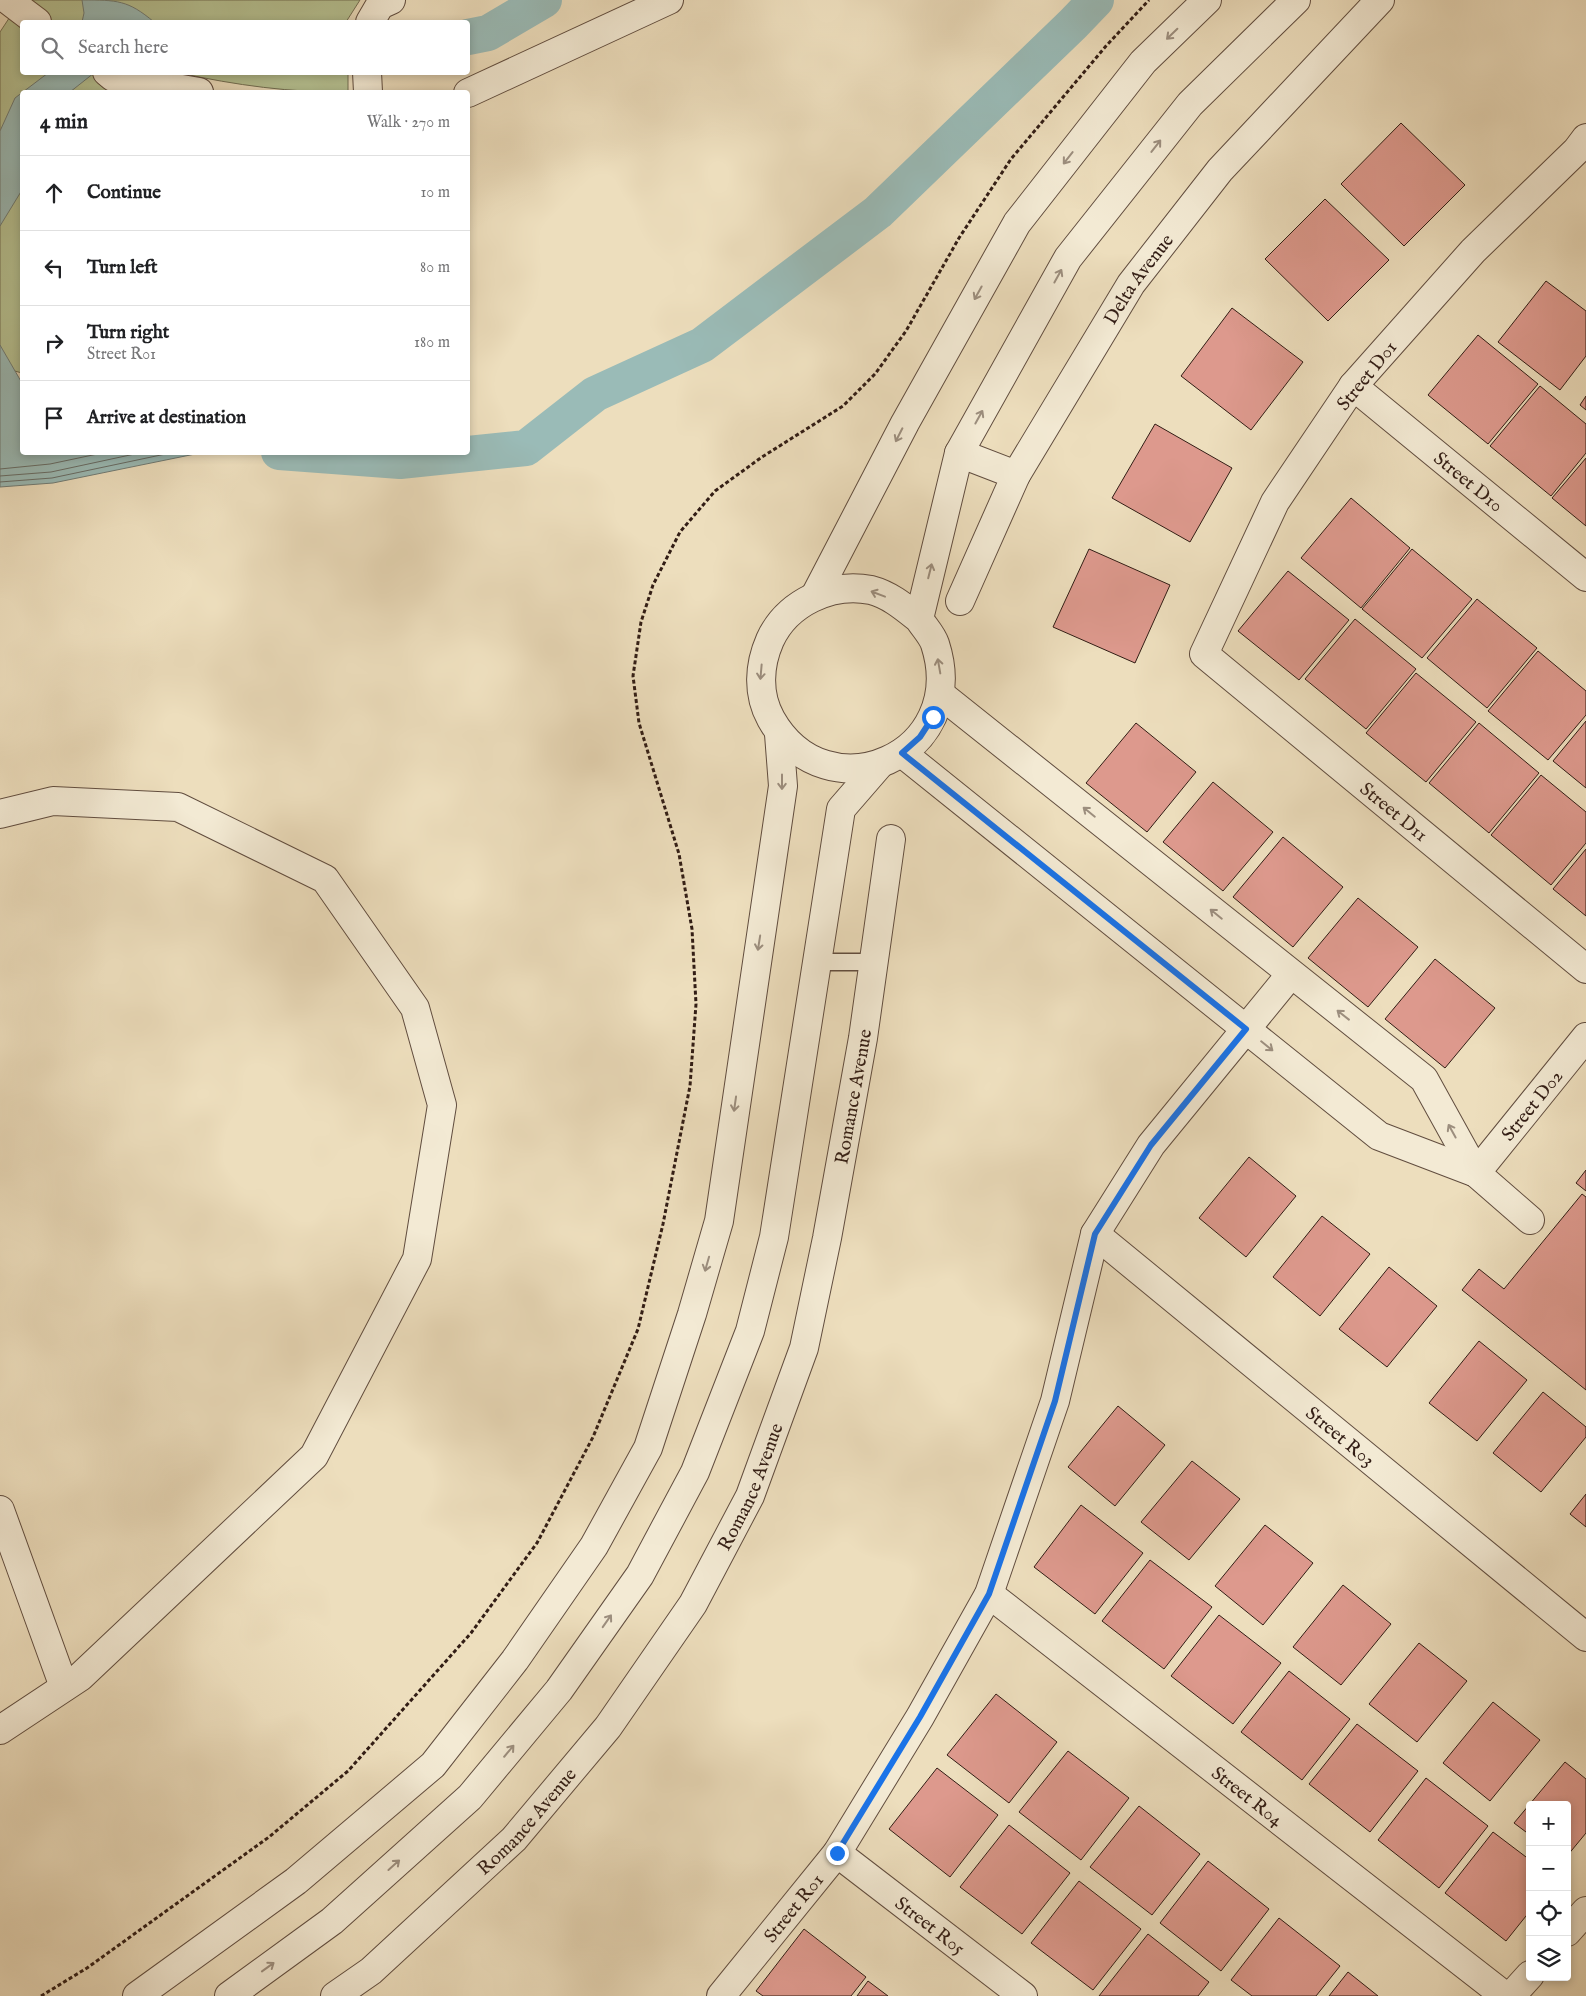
<!DOCTYPE html>
<html lang="en">
<head>
<meta charset="utf-8">
<style>
	:root { --surface:#fff; --page:#f6f6f6; --text:#202124; --muted:#757577; --line:#e0e0e0 }
	body { margin:0; font-family:"IM FELL English",serif; background:var(--page); color:var(--text) }
	.controls { position:absolute; right:15px; bottom:15px; display:grid; overflow:hidden; border-radius:5px; box-shadow:0 2px 8px #0003 }
	.controls button { width:45px; height:45px; display:grid; place-items:center; padding:0; border:0; border-bottom:1px solid var(--line); background:var(--surface); color:var(--text); font:25px sans-serif }
	.stop { position:absolute; width:15px; height:15px; margin:-11px; border:4px solid #1a73e8; border-radius:50%; background:#fff }
	.stop.end { background:#1a73e8; border-color:#fff; box-shadow:0 1px 5px #0008 }
	.list { margin:0; padding:0; list-style:none }
	h2 { display:flex; justify-content:space-between; align-items:center; height:65px; margin:0; padding:0 20px; font-size:21px }
	h2 small { font-size:16px; font-weight:400; color:var(--muted) }
	.list li { display:grid; grid-template-columns:32px 1fr auto; gap:15px; align-items:center; box-sizing:border-box; height:75px; padding:0 20px; border-top:1px solid var(--line) }
	.list b { display:block; font-size:19px; white-space:nowrap }
	.list p { margin:0; font-size:16px; white-space:nowrap; color:var(--muted) }
	.list em { font-size:16px; font-style:normal; color:var(--muted) }
	.icon { flex:none; width:28px; height:28px; fill:none; stroke:currentColor; stroke-width:2; stroke-linecap:round; stroke-linejoin:round }
	.map { position:relative; flex:none; width:1586px; height:1996px; overflow:hidden }
	.search { position:absolute; background:var(--surface); box-shadow:0 2px 8px #0003; left:20px; top:20px; width:450px; height:55px; display:flex; align-items:center; gap:12px; box-sizing:border-box; padding:0 18px; border-radius:5px; color:var(--muted); font-size:19px }
	.panel { position:absolute; background:var(--surface); box-shadow:0 2px 8px #0003; left:20px; top:90px; width:450px; height:365px; border-radius:5px }
	.map>svg:first-child { display:block }
	.green { fill:#b6c293; stroke:#747054 }
	.water { fill:#9abbb7; stroke:#707c76 }
	.lines { fill:none; stroke-linecap:round; stroke-linejoin:round }
	.shore { stroke:#666c66; stroke-width:1 }
	.canal { stroke:#9abbb7; stroke-width:36 }
	.building { fill:#dd998d; stroke:#321d15 }
	.service-casing { stroke:#614d3f; stroke-width:19 }
	.minor-casing { stroke:#614d3f; stroke-width:30 }
	.tertiary-casing { stroke:#614d3f; stroke-width:30 }
	.path { stroke:#321d15; stroke-width:3; stroke-dasharray:4 2.5; stroke-linecap:butt }
	.service { stroke:#f3ead4; stroke-width:16 }
	.minor { stroke:#f3ead4; stroke-width:28 }
	.tertiary { stroke:#f3ead4; stroke-width:28 }
	.oneway { stroke:#9c8e7e }
	.route { stroke:#1a73e8; stroke-width:6 }
	.labels { text-anchor:middle; stroke-width:4.5; stroke-linejoin:round; paint-order:stroke }
	.street-label { font-size:19px; fill:#321d15; stroke:#f3ead4 }
</style>
</head>
<body>
<div class="map">
<svg width="1586" height="1996" viewBox="0 0 1586 1996">
	<rect width="100%" height="100%" fill="#eddebd"/>
	<filter id="stains"><feTurbulence type="fractalNoise" baseFrequency=".004" numOctaves="4"/><feColorMatrix values="0 0 0 0 .2 0 0 0 0 .09 0 0 0 0 .02 0 0 0 .5 -.17"/></filter>
	<radialGradient id="worn" r=".72"><stop offset=".6" stop-color="#630" stop-opacity="0"/><stop offset="1" stop-color="#630" stop-opacity=".3"/></radialGradient>
	<g class="green">
		<polygon points="21,0 360,0 346,22 22,22 22,72 133,73 126,92 22,92 22,373 0,367 0,32"/>
		<path d="M180 73H348V92C292 93 235 85 180 73Z"/>
	</g>
	<g class="water">
		<path d="M82 0C117 0 128 0 154 22H82L84 13Z"/>
		<polygon points="48,73 94,73 70,92 22,92 22,190 0,226 0,131 15,98"/>
		<polygon points="0,345 22,383 22,452 200,453 53,483 0,487"/>
	</g>
	<g class="lines">
		<g class="shore">
			<polyline points="0,469 50,464 107,452"/>
			<polyline points="0,476 51,472 144,452"/>
			<polyline points="0,482 52,478 175,452"/>
		</g>
		<g class="canal">
			<polyline points="468,37 488,33 544,0"/>
			<polyline points="279,452 400,461 526,448 595,394 702,345 878,212 1073,24 1096,0"/>
		</g>
	</g>
	<g class="building">
		<polygon points="1401,123 1465,185 1404,246 1341,184"/>
		<polygon points="1325,199 1389,260 1328,321 1265,259"/>
		<polygon points="1546,281 1586,311 1586,356 1560,390 1498,342"/>
		<polygon points="1232,308 1303,362 1251,430 1181,376"/>
		<polygon points="1478,335 1538,384 1488,444 1428,395"/>
		<polygon points="1540,386 1586,424 1586,453 1551,496 1490,446"/>
		<polygon points="1586,396 1586,410 1580,405"/>
		<polygon points="1155,424 1232,468 1190,542 1112,498"/>
		<polygon points="1586,458 1586,526 1552,498"/>
		<polygon points="1351,498 1410,548 1361,608 1301,558"/>
		<polygon points="1089,549 1170,585 1135,663 1053,627"/>
		<polygon points="1412,549 1472,599 1422,658 1362,609"/>
		<polygon points="1288,571 1349,620 1299,680 1238,631"/>
		<polygon points="1477,599 1537,648 1487,708 1427,658"/>
		<polygon points="1355,619 1416,669 1366,729 1305,679"/>
		<polygon points="1538,651 1586,691 1586,715 1548,760 1488,711"/>
		<polygon points="1416,673 1476,722 1426,782 1366,733"/>
		<polygon points="1586,721 1586,788 1553,761"/>
		<polygon points="1136,723 1196,772 1147,832 1086,783"/>
		<polygon points="1479,723 1539,773 1489,833 1429,783"/>
		<polygon points="1541,775 1586,812 1586,843 1551,885 1491,835"/>
		<polygon points="1213,782 1273,832 1223,891 1163,842"/>
		<polygon points="1283,837 1343,887 1293,947 1233,897"/>
		<polygon points="1586,849 1586,916 1553,889"/>
		<polygon points="1358,898 1418,947 1368,1007 1308,958"/>
		<polygon points="1435,959 1495,1008 1445,1068 1385,1019"/>
		<polygon points="1249,1157 1296,1196 1246,1257 1199,1218"/>
		<polygon points="1586,1170 1586,1191 1576,1183"/>
		<polygon points="1582,1194 1586,1197 1586,1390 1462,1290 1479,1269 1504,1289"/>
		<polygon points="1322,1216 1370,1254 1320,1316 1273,1277"/>
		<polygon points="1389,1267 1437,1306 1387,1367 1339,1329"/>
		<polygon points="1479,1341 1527,1380 1477,1441 1429,1403"/>
		<polygon points="1543,1392 1586,1427 1586,1437 1541,1492 1493,1453"/>
		<polygon points="1118,1406 1165,1445 1115,1506 1068,1467"/>
		<polygon points="1192,1461 1240,1499 1189,1560 1141,1522"/>
		<polygon points="1586,1494 1586,1527 1570,1514"/>
		<polygon points="1081,1505 1143,1553 1095,1614 1034,1567"/>
		<polygon points="1265,1525 1313,1563 1263,1625 1215,1586"/>
		<polygon points="1150,1560 1212,1607 1164,1669 1102,1621"/>
		<polygon points="1343,1585 1391,1624 1341,1685 1293,1647"/>
		<polygon points="1219,1615 1281,1663 1233,1724 1171,1676"/>
		<polygon points="1419,1643 1467,1681 1417,1742 1369,1704"/>
		<polygon points="1289,1671 1350,1719 1302,1780 1241,1732"/>
		<polygon points="996,1694 1057,1742 1009,1803 947,1755"/>
		<polygon points="1493,1702 1540,1740 1490,1801 1443,1763"/>
		<polygon points="1357,1724 1418,1771 1370,1832 1309,1784"/>
		<polygon points="1068,1751 1129,1798 1081,1860 1019,1812"/>
		<polygon points="1565,1762 1586,1779 1586,1833 1567,1856 1567,1805 1530,1805 1530,1835 1514,1823"/>
		<polygon points="937,1768 998,1815 950,1877 889,1829"/>
		<polygon points="1426,1778 1488,1826 1439,1888 1378,1840"/>
		<polygon points="1139,1806 1200,1854 1152,1915 1090,1867"/>
		<polygon points="1009,1825 1070,1873 1022,1934 960,1887"/>
		<polygon points="1493,1832 1530,1860 1530,1911 1506,1941 1445,1893"/>
		<polygon points="1208,1861 1269,1909 1221,1971 1160,1923"/>
		<polygon points="1079,1881 1141,1929 1093,1990 1031,1943"/>
		<polygon points="1279,1918 1340,1966 1316,1996 1252,1996 1231,1980"/>
		<polygon points="804,1929 866,1977 851,1996 763,1996 756,1991"/>
		<polygon points="1148,1934 1209,1982 1198,1996 1099,1996"/>
		<polygon points="1348,1972 1378,1996 1329,1996"/>
		<polygon points="868,1981 888,1996 857,1996"/>
	</g>
	<g class="lines">
		<g class="service-casing">
			<polyline id="service" points="817,962 873,962"/>
		</g>
		<g class="minor-casing">
			<g id="minor">
				<polyline points="8,0 37,22"/>
				<polyline points="370,22 380,5 391,0"/>
				<polyline points="107,72 113,77 199,92"/>
				<polyline points="367,72 368,92"/>
				<polyline points="468,93 669,0"/>
				<path id="s1" d="M1586 138 1577 150 1473 251 1353 386 1275 502 1204 654 1586 969"/>
				<path id="s2" d="M1353 386 1586 577"/>
				<polyline points="959,453 1016,475"/>
				<path id="s3" d="M960 601 1016 475 1131 284 1220 170 1380 0"/>
				<polyline points="940,694 1424,1079 1476,1173"/>
				<polyline points="902,753 1379,1136 1476,1173 1530,1220"/>
				<polyline points="0,814 53,801 178,807 325,879 415,1008 442,1105 417,1259 314,1456 80,1677 0,1730"/>
				<path id="s4" d="M1476 1173 1586 1037"/>
				<path id="s5" d="M1095 1234 1586 1637"/>
				<polyline points="0,1510 64,1687"/>
				<path id="s6" d="M989 1594 1505 1996"/>
				<path id="s7" d="M837 1853 1023 1996"/>
				<polyline points="1567,1932 1586,1911"/>
				<path id="s8" d="M335 1996 371 1971 514 1839 608 1727 693 1604 750 1496 804 1348 827 1238 863 1038 891 839"/>
				<path id="s9" d="M721 1996 837 1853 920 1717 989 1594 1055 1401 1095 1234 1151 1145 1291 974"/>
				<polyline points="1511,1996 1530,1975"/>
			</g>
		</g>
		<g class="tertiary-casing">
			<g id="tertiary">
				<polyline points="815,596 905,423 1017,223 1143,62 1207,0"/>
				<path d="M919 619C904 607 890 595 871 590 831 582 787 603 770 640 759 665 757 694 771 719 827 818 971 755 935 644 932 635 924 627 919 619L959 453 1068 258 1190 104 1296 0"/>
				<polyline points="137,1996 296,1881 433,1765 515,1660 594,1546 648,1448 692,1314 719,1221 783,786 779,734"/>
				<polyline points="229,1996 332,1921 470,1797 559,1690 640,1575 695,1472 750,1331 774,1237 841,809 880,764"/>
			</g>
		</g>
		<polyline class="path" points="41,1996 87,1968 269,1837 348,1771 471,1633 537,1543 593,1437 638,1329 663,1224 690,1086 696,1004 692,929 679,854 639,723 633,676 641,622 653,585 680,532 715,491 762,457 843,406 875,374 906,331 959,238 1011,159 1106,46 1149,0"/>
		<use href="#service" class="service"/>
		<use href="#minor" class="minor"/>
		<use href="#tertiary" class="tertiary"/>
	</g>
	<defs><path id="oneway-shaft" d="M-6 0H5M1.5-3L5.5 0L1.5 3" fill="none" stroke-width="1.6" stroke-linecap="round" stroke-linejoin="round" transform="scale(1.25)"/></defs>
	<g class="oneway">
		<use href="#oneway-shaft" transform="translate(1172 34) rotate(136)"/>
		<use href="#oneway-shaft" transform="translate(1156 146) rotate(-52)"/>
		<use href="#oneway-shaft" transform="translate(1068 158) rotate(128)"/>
		<use href="#oneway-shaft" transform="translate(1058 276) rotate(-61)"/>
		<use href="#oneway-shaft" transform="translate(978 293) rotate(119)"/>
		<use href="#oneway-shaft" transform="translate(979 417) rotate(-61)"/>
		<use href="#oneway-shaft" transform="translate(899 435) rotate(117)"/>
		<use href="#oneway-shaft" transform="translate(930 571) rotate(-76)"/>
		<use href="#oneway-shaft" transform="translate(878 594) rotate(-159)"/>
		<use href="#oneway-shaft" transform="translate(939 666) rotate(-100)"/>
		<use href="#oneway-shaft" transform="translate(761 672) rotate(95)"/>
		<use href="#oneway-shaft" transform="translate(782 782) rotate(90)"/>
		<use href="#oneway-shaft" transform="translate(1089 812) rotate(-141)"/>
		<use href="#oneway-shaft" transform="translate(1216 914) rotate(-141)"/>
		<use href="#oneway-shaft" transform="translate(759 943) rotate(99)"/>
		<use href="#oneway-shaft" transform="translate(1343 1015) rotate(-142)"/>
		<use href="#oneway-shaft" transform="translate(1267 1046) rotate(39)"/>
		<use href="#oneway-shaft" transform="translate(735 1104) rotate(98)"/>
		<use href="#oneway-shaft" transform="translate(1452 1131) rotate(-119)"/>
		<use href="#oneway-shaft" transform="translate(707 1264) rotate(106)"/>
		<use href="#oneway-shaft" transform="translate(607 1621) rotate(-55)"/>
		<use href="#oneway-shaft" transform="translate(509 1751) rotate(-50)"/>
		<use href="#oneway-shaft" transform="translate(394 1865) rotate(-42)"/>
		<use href="#oneway-shaft" transform="translate(268 1967) rotate(-36)"/>
	</g>
	<g class="lines">
		<polyline class="route" points="837,1853 920,1717 989,1594 1055,1401 1095,1234 1151,1145 1246,1029 902,753 920,737 933,717"/>
	</g>
	<g class="labels">
		<g class="street-label">
			<text dy="7" stroke="none"><textPath href="#s3" startOffset="369">Delta Avenue</textPath></text>
			<text transform="translate(1366 375) rotate(-51)" y="7">Street D01</text>
			<text dy="7" stroke="none"><textPath href="#s2" startOffset="150">Street D10</textPath></text>
			<text dy="7" stroke="none"><textPath href="#s1" startOffset="895">Street D11</textPath></text>
			<text dy="7" stroke="none"><textPath href="#s8" startOffset="1070">Romance Avenue</textPath></text>
			<text dy="7" stroke="none"><textPath href="#s4" startOffset="88">Street D02</textPath></text>
			<text dy="7" stroke="none"><textPath href="#s5" startOffset="318">Street R03</textPath></text>
			<text dy="7" stroke="none"><textPath href="#s8" startOffset="665">Romance Avenue</textPath></text>
			<text dy="7" stroke="none"><textPath href="#s6" startOffset="328">Street R04</textPath></text>
			<text dy="7" stroke="none"><textPath href="#s8" startOffset="260">Romance Avenue</textPath></text>
			<text dy="7" stroke="none"><textPath href="#s9" startOffset="114">Street R01</textPath></text>
			<text dy="7" stroke="none"><textPath href="#s7" startOffset="118">Street R05</textPath></text>
		</g>
	</g>
	<rect width="100%" height="100%" filter="url(#stains)"/>
	<rect width="100%" height="100%" fill="url(#worn)"/>
</svg>
<div class="controls">
<button>+</button>
<button>−</button>
<button><svg class="icon" aria-label="locate" viewBox="0 0 24 24"><circle cx="12" cy="12" r="6"/><path d="M12 2v4M12 18v4M2 12h4M18 12h4"/></svg></button>
<button><svg class="icon" aria-label="layers" viewBox="0 0 24 24"><path d="M12 4l9 5-9 5-9-5zM3 14l9 5 9-5"/></svg></button>
</div>
<div class="stop" style="left:933px;top:717px"></div>
<div class="stop end" style="left:837px;top:1853px"></div>
<div class="search"><svg class="icon" aria-label="search" viewBox="0 0 24 24"><circle cx="10" cy="10" r="6"/><path d="M15 15l6 6"/></svg>Search here</div>
<section class="panel">
<h2>4 min<small>Walk · 270 m</small></h2>
<ul class="list">
<li><svg class="icon" aria-label="ahead" viewBox="0 0 24 24"><path d="M12 20V5M6 11l6-6 6 6"/></svg><div><b>Continue</b></div><em>10 m</em></li>
<li><svg class="icon" aria-label="left" viewBox="0 0 24 24"><path d="M17 20v-9H6M10 6l-5 5 5 5"/></svg><div><b>Turn left</b></div><em>80 m</em></li>
<li><svg class="icon" aria-label="right" viewBox="0 0 24 24"><path d="M7 20v-9h11M14 6l5 5-5 5"/></svg><div><b>Turn right</b><p>Street R01</p></div><em>180 m</em></li>
<li><svg class="icon" aria-label="arrive" viewBox="0 0 24 24"><path d="M6 21V4h12l-3 4 3 4H6"/></svg><div><b>Arrive at destination</b></div></li>
</ul>
</section>
</div>
</body>
</html>
